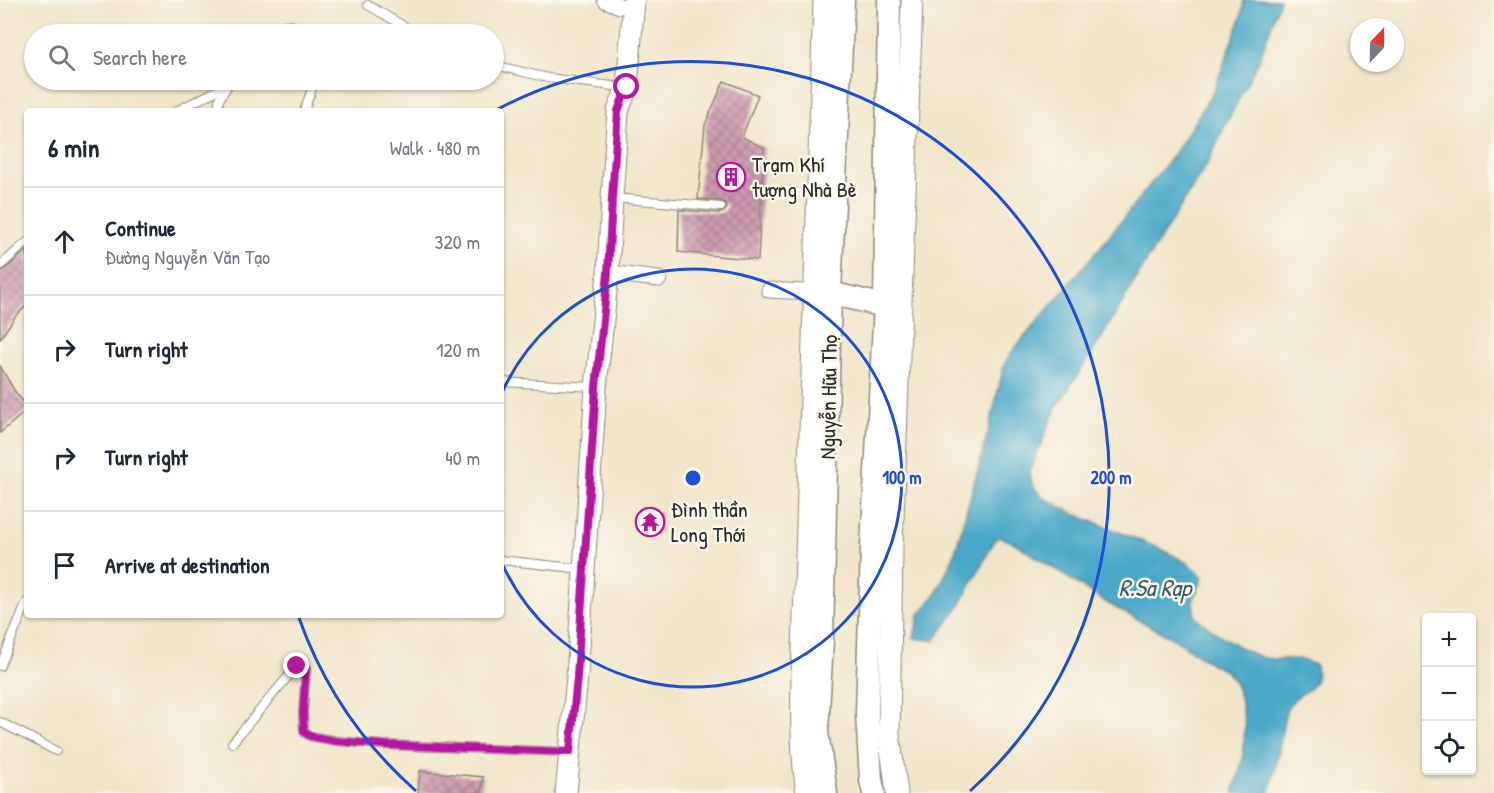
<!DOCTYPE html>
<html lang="en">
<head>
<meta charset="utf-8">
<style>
	:root { --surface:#fff; --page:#f6f6f7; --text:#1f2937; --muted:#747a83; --line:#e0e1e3 }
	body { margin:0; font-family:"Patrick Hand",sans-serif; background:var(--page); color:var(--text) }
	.controls { position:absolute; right:18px; bottom:18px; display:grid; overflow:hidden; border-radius:6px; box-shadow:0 2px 4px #0004 }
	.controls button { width:54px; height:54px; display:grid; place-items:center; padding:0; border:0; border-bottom:2px solid var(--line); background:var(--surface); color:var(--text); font:30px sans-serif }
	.compass { position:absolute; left:1350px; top:18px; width:54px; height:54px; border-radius:50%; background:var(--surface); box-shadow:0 2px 4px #0004; rotate:22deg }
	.stop { position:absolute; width:18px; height:18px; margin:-14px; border:4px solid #b5179e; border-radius:50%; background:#fff }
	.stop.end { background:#b5179e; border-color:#fff; box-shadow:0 2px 6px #0008 }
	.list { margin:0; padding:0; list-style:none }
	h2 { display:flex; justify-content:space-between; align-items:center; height:78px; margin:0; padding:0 24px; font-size:26px }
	h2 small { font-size:20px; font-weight:400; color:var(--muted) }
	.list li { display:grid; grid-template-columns:39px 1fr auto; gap:18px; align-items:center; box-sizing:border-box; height:108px; padding:0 24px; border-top:2px solid var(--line) }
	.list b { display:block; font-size:22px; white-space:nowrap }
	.list p { margin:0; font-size:20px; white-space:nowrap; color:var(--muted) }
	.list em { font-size:20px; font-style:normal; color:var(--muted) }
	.icon { flex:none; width:33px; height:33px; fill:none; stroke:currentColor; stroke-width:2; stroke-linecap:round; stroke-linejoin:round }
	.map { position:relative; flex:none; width:1494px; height:793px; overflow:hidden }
	.search { position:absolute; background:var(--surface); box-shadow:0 2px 4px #0004; left:24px; top:24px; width:480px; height:66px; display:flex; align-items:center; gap:15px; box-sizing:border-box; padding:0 21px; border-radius:33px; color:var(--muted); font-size:22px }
	.panel { position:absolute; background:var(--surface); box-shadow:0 2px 4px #0004; left:24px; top:108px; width:480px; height:510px; border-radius:6px }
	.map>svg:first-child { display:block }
	.water { fill:#48a8c7; stroke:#3a6a79; stroke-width:1.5 }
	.building { fill:url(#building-cross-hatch) }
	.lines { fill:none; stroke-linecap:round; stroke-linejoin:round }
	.service-casing { stroke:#8e887a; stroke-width:10 }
	.minor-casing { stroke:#8e887a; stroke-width:17 }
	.secondary-casing { stroke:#8e887a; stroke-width:23 }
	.primary-casing { stroke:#8e887a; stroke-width:25 }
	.service { stroke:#fff; stroke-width:8 }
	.minor { stroke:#fff; stroke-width:15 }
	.secondary { stroke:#fff; stroke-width:21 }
	.primary { stroke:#fff; stroke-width:22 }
	.route { stroke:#b5179e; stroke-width:8 }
	.ring { fill:none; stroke:#1d4ed8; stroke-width:3 }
	.labels { text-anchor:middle; stroke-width:5; stroke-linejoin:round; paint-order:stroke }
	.poi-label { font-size:22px; fill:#2b2b2b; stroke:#fbf7ec; text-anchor:start }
	.street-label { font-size:22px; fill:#2b2b2b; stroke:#fbf7ec }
	.water-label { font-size:24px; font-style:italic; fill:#375d69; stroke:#fbf7ec }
	.centre { fill:#1d4ed8; stroke:#fbf7ec; stroke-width:3 }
	.ring-label { font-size:18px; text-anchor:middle; font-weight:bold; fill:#1d4ed8; stroke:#fbf7ec; stroke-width:5; stroke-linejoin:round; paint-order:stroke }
</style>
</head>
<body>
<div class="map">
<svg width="1494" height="793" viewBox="0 0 1494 793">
	<defs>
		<pattern id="building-cross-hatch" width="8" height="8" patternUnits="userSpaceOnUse" patternTransform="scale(1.5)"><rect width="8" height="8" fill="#ce9ab1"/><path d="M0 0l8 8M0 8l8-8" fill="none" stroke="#a77e90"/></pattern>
	</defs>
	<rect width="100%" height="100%" fill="#fbf7ec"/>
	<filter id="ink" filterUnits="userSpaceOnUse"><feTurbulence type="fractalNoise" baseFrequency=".0167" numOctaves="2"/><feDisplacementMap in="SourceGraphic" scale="12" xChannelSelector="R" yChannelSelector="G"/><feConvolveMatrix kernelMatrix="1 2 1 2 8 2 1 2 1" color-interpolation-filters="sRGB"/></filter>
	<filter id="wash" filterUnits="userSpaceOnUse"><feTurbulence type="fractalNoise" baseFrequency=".008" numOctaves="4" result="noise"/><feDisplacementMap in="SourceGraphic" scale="24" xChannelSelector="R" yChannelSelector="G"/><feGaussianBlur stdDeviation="1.35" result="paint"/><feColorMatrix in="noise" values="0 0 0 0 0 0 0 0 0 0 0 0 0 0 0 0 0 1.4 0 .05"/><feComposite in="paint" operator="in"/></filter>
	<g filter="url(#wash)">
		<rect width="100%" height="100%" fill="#f2e5c9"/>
		<path class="water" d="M1244 0H1280L1260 58 1224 128 1209 161 1149 257 1099 342 1056 408 1029 473 1033 487 1044 498 1072 513 1163 550 1188 563 1198 572 1203 578 1193 601 1195 617C1211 630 1245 653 1265 658 1286 662 1296 653 1316 666 1321 695 1295 689 1287 710 1283 718 1283 729 1281 738 1278 756 1275 775 1269 793H1233L1243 759 1245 725 1240 697 1233 679 1224 670 1215 666 1174 639 1107 603 1015 543 999 537 995 540 959 607 934 641 914 638 919 614 928 605 937 592 954 556 989 429 1002 374 1005 362 1016 347 1106 240 1165 166 1184 139 1214 90 1241 18Z"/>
		<g id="blocks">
			<g class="building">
				<polygon points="724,81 758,95 742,137 764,148 758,260 678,252 679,210 720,213 724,212 727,208 726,204 722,201 698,199 705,125"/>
				<polygon points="27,250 27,305 14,318 0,339 0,272 4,270"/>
				<polygon points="0,366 14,390 27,407 27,410 0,433"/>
				<polygon points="641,512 661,513 660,532 640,530"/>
				<polygon points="420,771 483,777 481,793 418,793"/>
			</g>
		</g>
	</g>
	<g filter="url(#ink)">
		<use href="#blocks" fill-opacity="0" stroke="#8e887a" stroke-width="1.5"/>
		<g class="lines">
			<g class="service-casing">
				<g id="service">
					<polyline points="368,5 417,34"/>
					<path d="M262 34C282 25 287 19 306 34"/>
					<polyline points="494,65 548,78 613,86"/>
					<polyline points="176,111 228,85"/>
					<polyline points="218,111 219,100 231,80"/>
					<polyline points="304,111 315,80"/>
					<polyline points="613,198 721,207"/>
					<polyline points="0,266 27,242"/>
					<polyline points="501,382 595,387"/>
					<polyline points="501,560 583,569"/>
					<polyline points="0,666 27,602"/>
					<polyline points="0,722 56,751"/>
					<path d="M232 743 297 666C301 664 303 664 306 667L303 713 304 732 310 736 337 741 384 745 568 752"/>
				</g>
			</g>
			<g class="minor-casing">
				<g id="minor">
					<polyline points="605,0 620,6"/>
					<polyline points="608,273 659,279"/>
					<polyline points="769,290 823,293"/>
				</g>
			</g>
			<g class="secondary-casing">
				<g id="secondary">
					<polyline points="566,793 577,677 596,387 608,273 612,198 618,111 627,87 634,0"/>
					<path d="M807 793C801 755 801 717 802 679L824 0"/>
					<polyline points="897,793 889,734 892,548 912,0"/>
				</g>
			</g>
			<g class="primary-casing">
				<g id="primary">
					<polyline points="830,293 885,306"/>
					<polyline points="826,793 817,732 822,639 830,293 843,0"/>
					<polyline points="874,793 871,780 867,713 872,546 885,306 889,0"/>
				</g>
			</g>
			<use href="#service" class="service"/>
			<use href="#minor" class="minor"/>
			<use href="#secondary" class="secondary"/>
			<use href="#primary" class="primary"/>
		</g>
	</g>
	<g class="lines" filter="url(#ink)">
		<polyline class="route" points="297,666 303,664 306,667 303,713 304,732 310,736 336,741 384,745 570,752 577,677 596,387 608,273 612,198 618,111 627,87"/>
	</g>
	<g class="ring">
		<path d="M501 395A209 209 0 1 1 501 561"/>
		<path d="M416 791A418 418 0 0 1 299 618M494 111A418 418 0 0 1 970 791"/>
	</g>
	<defs>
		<g id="building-ring" transform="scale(1.5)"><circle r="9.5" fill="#fbf7ec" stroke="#b5179e" stroke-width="1.5"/><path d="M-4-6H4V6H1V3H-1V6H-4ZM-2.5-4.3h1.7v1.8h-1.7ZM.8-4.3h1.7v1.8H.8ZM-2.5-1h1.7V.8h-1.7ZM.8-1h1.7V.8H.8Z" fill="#b5179e"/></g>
		<g id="temple-ring" transform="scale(1.5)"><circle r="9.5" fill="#fbf7ec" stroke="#b5179e" stroke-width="1.5"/><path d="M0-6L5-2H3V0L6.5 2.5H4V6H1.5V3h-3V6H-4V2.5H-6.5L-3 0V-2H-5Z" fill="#b5179e"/></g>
	</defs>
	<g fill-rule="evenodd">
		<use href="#building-ring" x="731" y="177"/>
		<use href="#temple-ring" x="650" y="522"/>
	</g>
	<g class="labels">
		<g class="poi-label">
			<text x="752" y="172">Trạm Khí<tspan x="752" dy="25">tượng Nhà Bè</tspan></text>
			<text x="671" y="517">Đình thần<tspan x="671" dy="25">Long Thới</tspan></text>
		</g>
		<g class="street-label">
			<text transform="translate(828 397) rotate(-89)" y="8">Nguyễn Hữu Thọ</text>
		</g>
		<g class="water-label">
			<text x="1155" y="596">R.Sa Rạp</text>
		</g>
	</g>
	<circle cx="693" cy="478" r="9" class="centre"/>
	<g class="ring-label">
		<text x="902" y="484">100 m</text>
		<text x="1111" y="484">200 m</text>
	</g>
</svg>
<div class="controls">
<button>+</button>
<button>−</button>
<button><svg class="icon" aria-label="locate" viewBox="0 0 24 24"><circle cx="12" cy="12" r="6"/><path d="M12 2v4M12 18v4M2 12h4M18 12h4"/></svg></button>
</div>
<svg class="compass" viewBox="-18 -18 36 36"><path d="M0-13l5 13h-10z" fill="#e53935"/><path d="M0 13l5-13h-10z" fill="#747a83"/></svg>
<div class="stop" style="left:627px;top:87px"></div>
<div class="stop end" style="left:297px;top:666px"></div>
<div class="search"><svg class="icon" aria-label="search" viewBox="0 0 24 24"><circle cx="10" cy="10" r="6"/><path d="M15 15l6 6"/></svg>Search here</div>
<section class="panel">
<h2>6 min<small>Walk · 480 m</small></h2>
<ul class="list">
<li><svg class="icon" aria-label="ahead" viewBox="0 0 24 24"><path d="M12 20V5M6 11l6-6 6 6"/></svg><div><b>Continue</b><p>Đường Nguyễn Văn Tạo</p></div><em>320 m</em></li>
<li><svg class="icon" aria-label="right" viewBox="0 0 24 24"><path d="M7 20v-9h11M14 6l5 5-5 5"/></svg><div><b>Turn right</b></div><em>120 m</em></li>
<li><svg class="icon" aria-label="right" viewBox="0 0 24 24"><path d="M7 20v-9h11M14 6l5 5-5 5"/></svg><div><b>Turn right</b></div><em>40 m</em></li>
<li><svg class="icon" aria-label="arrive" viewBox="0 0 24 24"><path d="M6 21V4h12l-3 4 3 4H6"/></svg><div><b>Arrive at destination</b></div></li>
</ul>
</section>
</div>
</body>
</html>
